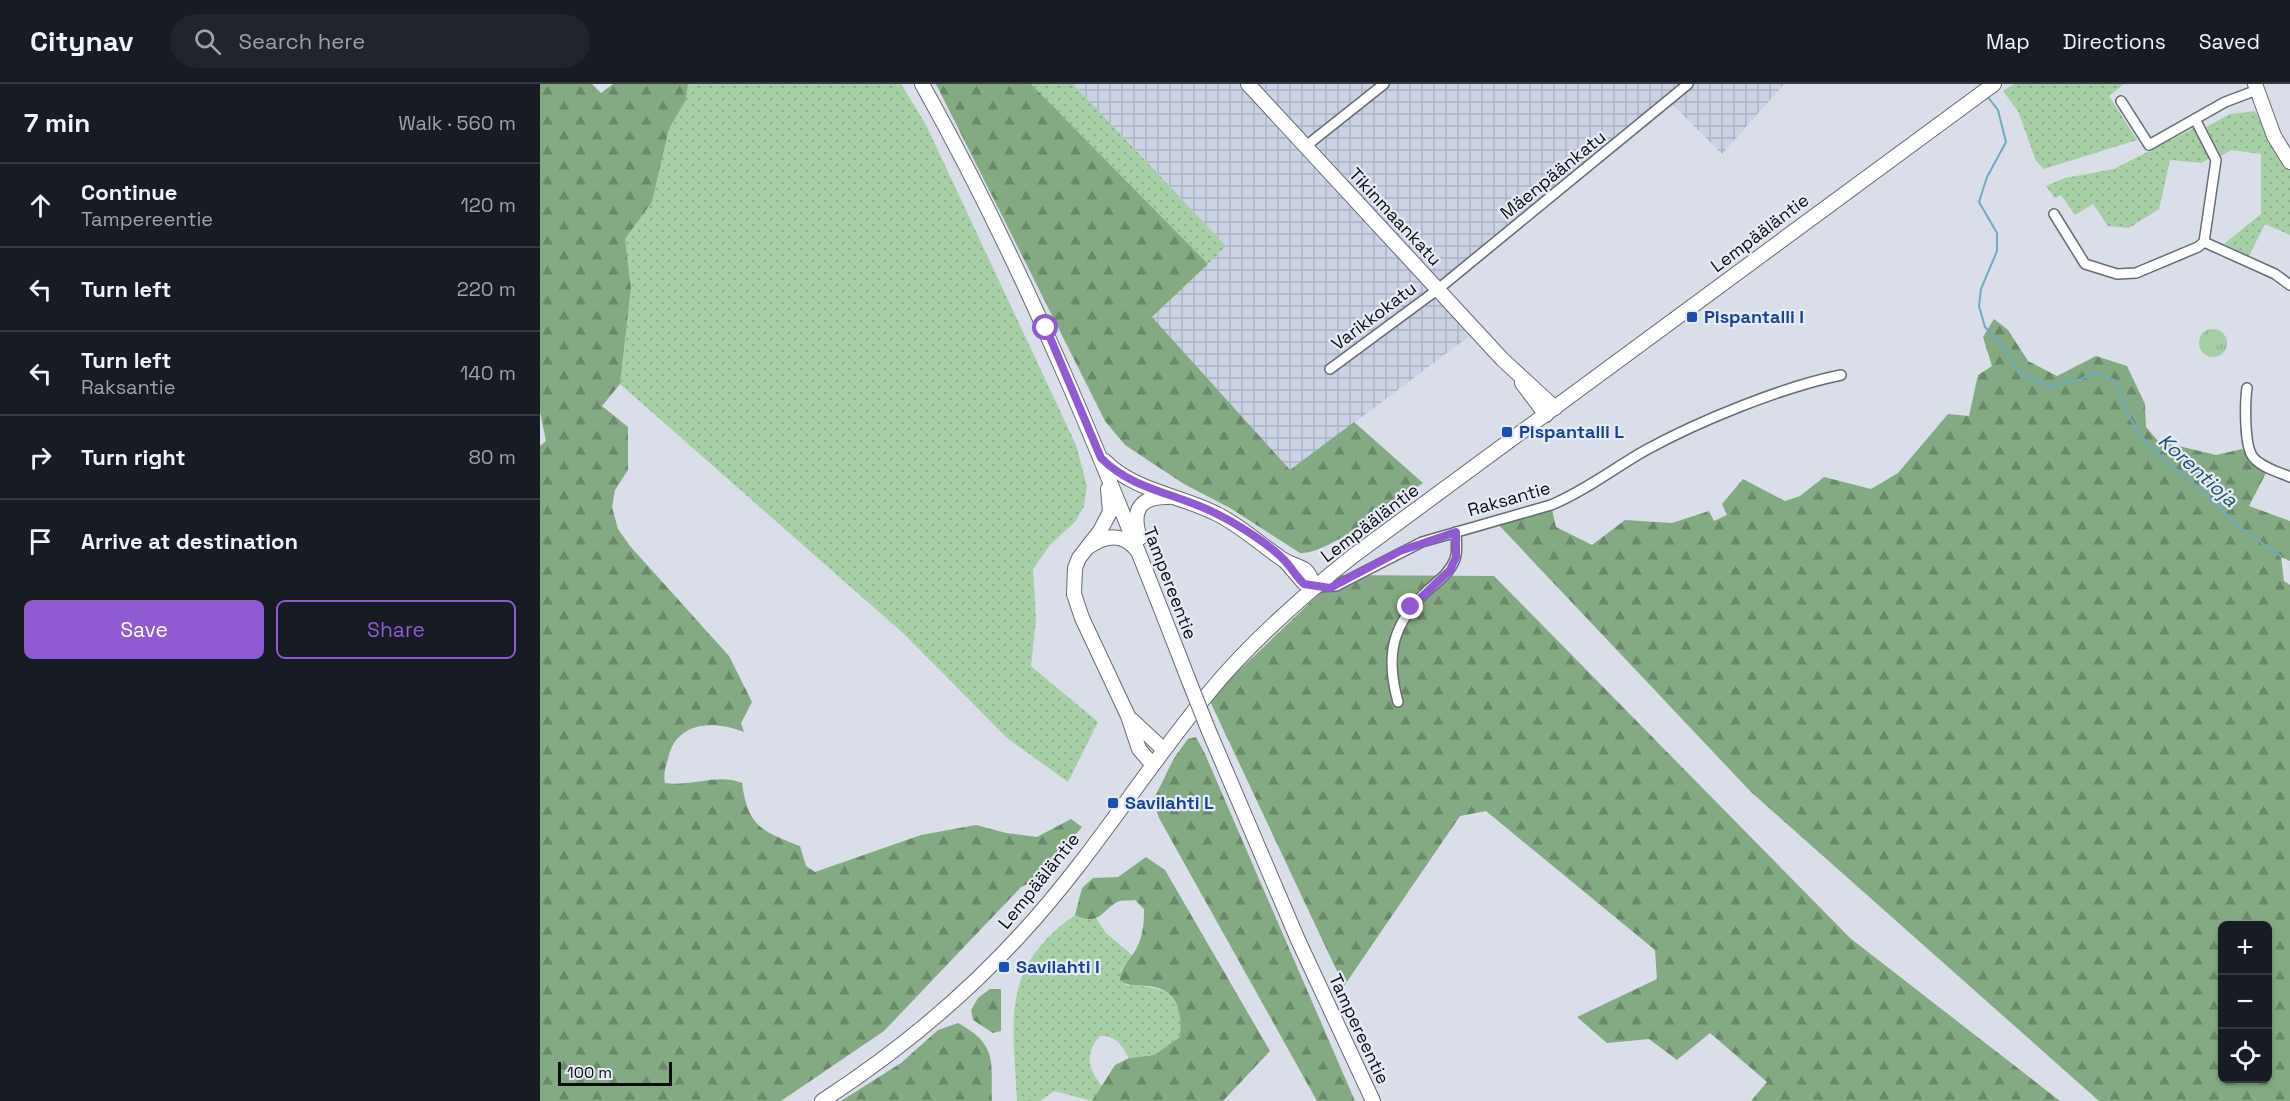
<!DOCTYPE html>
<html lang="en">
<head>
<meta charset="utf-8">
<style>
	:root { --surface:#171b24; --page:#20242c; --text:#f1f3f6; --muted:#9ea1a6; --line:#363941; --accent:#8f5ad2 }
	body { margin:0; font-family:"Space Grotesk",sans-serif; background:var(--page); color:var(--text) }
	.controls { position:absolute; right:18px; bottom:18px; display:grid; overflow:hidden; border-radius:9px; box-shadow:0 2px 4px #0004 }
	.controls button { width:54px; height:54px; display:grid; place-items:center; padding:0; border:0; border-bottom:2px solid var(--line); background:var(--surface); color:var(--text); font:30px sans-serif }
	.scale { position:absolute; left:18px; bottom:15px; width:114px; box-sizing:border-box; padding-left:6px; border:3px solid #0c0d11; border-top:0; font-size:16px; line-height:21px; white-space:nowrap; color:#0c0d11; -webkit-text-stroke:4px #e6ebf6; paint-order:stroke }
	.stop { position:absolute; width:18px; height:18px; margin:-14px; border:4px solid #8f5ad2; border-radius:50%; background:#fff }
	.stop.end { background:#8f5ad2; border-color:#fff; box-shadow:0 2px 6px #0008 }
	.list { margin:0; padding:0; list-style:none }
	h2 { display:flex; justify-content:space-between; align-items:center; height:78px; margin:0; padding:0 24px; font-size:26px }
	h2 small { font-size:20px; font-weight:400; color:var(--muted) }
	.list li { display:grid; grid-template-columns:39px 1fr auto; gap:18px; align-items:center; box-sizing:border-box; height:84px; padding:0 24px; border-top:2px solid var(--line) }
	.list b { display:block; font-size:22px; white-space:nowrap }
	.list p { margin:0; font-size:20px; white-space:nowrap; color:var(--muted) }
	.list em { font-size:20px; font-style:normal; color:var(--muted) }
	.actions { display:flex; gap:12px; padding:18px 24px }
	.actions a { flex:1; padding:14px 0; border:2px solid var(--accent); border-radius:9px; text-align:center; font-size:21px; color:var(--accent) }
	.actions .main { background:var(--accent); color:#fff }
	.icon { flex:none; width:33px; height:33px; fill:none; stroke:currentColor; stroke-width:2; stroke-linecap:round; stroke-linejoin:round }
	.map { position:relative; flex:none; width:1750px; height:1017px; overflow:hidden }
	header { display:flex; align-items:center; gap:36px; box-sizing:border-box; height:84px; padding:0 30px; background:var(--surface); border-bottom:2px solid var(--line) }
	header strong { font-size:28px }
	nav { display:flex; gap:33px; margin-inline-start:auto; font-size:21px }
	.search { width:420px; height:54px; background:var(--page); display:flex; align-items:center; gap:15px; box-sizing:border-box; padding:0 21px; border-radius:33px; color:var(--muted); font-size:22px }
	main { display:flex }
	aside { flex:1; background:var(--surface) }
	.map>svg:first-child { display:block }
	.industrial { fill:url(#industrial-grid) }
	.grass { fill:url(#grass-dots) }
	.forest { fill:url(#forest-firs); fill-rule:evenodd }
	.park { fill:url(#park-tufts) }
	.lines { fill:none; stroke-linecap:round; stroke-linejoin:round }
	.stream { stroke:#70abc3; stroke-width:2 }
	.street-casing { stroke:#666b74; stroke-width:12 }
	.secondary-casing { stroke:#666b74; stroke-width:16 }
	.street { stroke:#fff; stroke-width:9 }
	.secondary { stroke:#fff; stroke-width:14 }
	.secondary-bridge-casing { stroke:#666b74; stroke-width:16; stroke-linecap:butt }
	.secondary-bridge { stroke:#fff; stroke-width:14 }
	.route { stroke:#8f5ad2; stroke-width:8 }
	.transit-dot { fill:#1a4fb4; stroke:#e6ebf6; stroke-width:2 }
	.labels { text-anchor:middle; stroke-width:4.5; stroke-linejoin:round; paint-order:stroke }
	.street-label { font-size:18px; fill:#0c0d11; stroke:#e6ebf6 }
	.transit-label { font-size:18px; font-weight:bold; fill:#164399; stroke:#e6ebf6; text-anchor:start }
	.water-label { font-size:20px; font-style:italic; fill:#215265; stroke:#e6ebf6 }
</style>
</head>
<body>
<header>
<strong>Citynav</strong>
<div class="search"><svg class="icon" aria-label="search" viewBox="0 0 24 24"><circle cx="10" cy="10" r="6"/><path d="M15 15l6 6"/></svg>Search here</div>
<nav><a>Map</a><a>Directions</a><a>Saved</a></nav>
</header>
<main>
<aside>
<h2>7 min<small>Walk · 560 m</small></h2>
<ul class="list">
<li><svg class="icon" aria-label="ahead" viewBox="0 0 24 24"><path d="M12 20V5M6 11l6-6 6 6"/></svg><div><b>Continue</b><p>Tampereentie</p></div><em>120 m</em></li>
<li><svg class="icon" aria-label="left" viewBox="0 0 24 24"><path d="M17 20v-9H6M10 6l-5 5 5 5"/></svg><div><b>Turn left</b></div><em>220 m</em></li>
<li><svg class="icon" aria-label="left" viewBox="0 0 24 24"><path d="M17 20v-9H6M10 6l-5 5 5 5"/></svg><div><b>Turn left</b><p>Raksantie</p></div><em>140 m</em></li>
<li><svg class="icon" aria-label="right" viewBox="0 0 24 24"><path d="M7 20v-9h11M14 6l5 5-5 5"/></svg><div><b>Turn right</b></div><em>80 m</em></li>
<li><svg class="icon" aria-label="arrive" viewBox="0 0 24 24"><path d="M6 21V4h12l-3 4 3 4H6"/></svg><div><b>Arrive at destination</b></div></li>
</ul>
<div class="actions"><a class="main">Save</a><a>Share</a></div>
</aside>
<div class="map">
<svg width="1750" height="1017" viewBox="0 0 1750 1017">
	<defs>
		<pattern id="industrial-grid" width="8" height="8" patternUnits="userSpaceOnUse" patternTransform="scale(1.5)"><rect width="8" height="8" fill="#cad2e4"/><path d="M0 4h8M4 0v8" fill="none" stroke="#acb3c3"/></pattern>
		<pattern id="grass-dots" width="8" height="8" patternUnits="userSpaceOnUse" patternTransform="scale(1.5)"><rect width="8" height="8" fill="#a7cfa6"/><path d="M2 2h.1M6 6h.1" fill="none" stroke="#8fb18e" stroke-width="1.8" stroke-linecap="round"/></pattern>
		<pattern id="forest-firs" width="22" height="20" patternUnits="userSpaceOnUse" patternTransform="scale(1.5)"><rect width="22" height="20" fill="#83aa82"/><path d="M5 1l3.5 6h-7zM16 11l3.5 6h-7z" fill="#6a8969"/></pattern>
		<pattern id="park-tufts" width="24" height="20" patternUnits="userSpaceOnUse" patternTransform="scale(1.5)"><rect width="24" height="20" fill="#a7cfa6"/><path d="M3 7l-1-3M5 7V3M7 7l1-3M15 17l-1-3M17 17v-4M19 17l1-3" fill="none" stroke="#8fb18e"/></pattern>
	</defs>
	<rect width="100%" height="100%" fill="#d9dee9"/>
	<polygon class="industrial" points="533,0 1244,0 1182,70 1133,21 899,212 932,250 750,387 612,233 686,162"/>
	<g class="grass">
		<polygon points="148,0 361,0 386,41 536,361 547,402 544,422 535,438 510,461 493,485 496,535 491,582 558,638 528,698 467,654 364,550 80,300 91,204 85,155 112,118 129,45 146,16"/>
		<polygon points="491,0 533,0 686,162 668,180"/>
		<polygon points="1474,0 1584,0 1569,12 1597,56 1504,85 1496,77 1478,27 1463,7"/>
		<polygon points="1715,27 1742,76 1750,85 1750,151 1725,140 1709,172 1684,160 1721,130 1721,70 1691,66 1681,72 1666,43 1690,30"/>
		<polygon points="1656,43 1672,72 1662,79 1630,76 1619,125 1589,144 1568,142 1553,120 1535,131 1521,111 1515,114 1506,102 1525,94 1574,85"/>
		<path d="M535 831 542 834H556L566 849 592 871 581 886 586 901C606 902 638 903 642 929 643 936 641 946 640 953L614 971 589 974C581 960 576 952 560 952 544 970 548 985 562 1002L552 1017 514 1007 500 1017H477C473 935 460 884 535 831Z"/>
	</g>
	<g class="forest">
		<path d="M0 0H52L61 9 73 0H148L146 16 129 45 112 118 85 155 91 204 80 300 62 322 88 343V386L75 406 72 423 78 445 90 462 189 572 212 618 201 639 204 648C176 637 139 636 129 671 126 682 123 688 125 699 151 703 178 689 202 699 208 743 222 747 260 762L266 782 275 788 381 751 436 741 466 749 497 753 531 735 542 743 498 795 481 803 344 947 241 1017H0V362L6 357 0 328Z"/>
		<path d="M396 0H491L668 180 612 233 750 386 814 338 883 399C857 416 788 471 760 469L690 424 644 400 585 361 565 337Z"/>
		<path d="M1454 235 1468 246 1488 277 1517 292 1556 272 1587 282 1605 320 1606 343 1618 357 1676 371 1702 365 1726 389 1709 422 1750 437V477L1741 473 1744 497 1750 501V1017H1559L1211 708 954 436 1011 421 1016 443 1052 461 1085 436 1132 439 1169 427 1174 437 1187 431 1182 420 1203 395 1245 417 1260 412 1284 393 1331 405 1358 389 1408 330 1429 332 1438 291 1452 282 1443 253ZM1682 842H1728V994H1682Z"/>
		<polygon points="799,491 954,492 1310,854 1520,1017 1211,1017 1227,998 1170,949 1137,976 1109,955 1067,959 1037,933 1117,895 1115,866 946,727 920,732 804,902 669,615"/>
		<polygon points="656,653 665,670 815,1017 777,1017 619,734 613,717 634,674 648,655"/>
		<path d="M606 773 625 786 730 967 683 1017H552L575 981 589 974 614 971 640 953C642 927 639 905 607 902 597 901 589 903 580 896 581 883 588 878 595 867 603 854 604 840 604 825L595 816C591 817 584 816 580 817 563 823 561 844 535 831L542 804 553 794 578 793Z"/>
		<polygon points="450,905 461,905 461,947 453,949 433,936 431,926 438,914"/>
		<path d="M418 939C458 961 451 977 452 1017H301L361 979 398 946Z"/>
	</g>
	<circle class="park" cx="1673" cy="259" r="14"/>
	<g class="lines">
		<polyline class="stream" points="1447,12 1458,26 1466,58 1447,93 1439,118 1457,149 1457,167 1441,205 1439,222 1445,243 1465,265 1479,289 1510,302 1539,296 1556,288 1574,296 1590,334 1602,353 1623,375 1658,403 1703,446 1741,472"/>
		<g class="street-casing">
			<g id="street">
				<polyline points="1581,17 1609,61 1685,18 1717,6"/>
				<polyline points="766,62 844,0"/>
				<polyline points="1514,130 1545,180 1577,190 1596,189 1658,163 1664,158 1676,76 1655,35"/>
				<polyline points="1664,158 1735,190 1750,201"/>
				<polyline points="790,285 897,206 1148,0"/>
				<path d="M1707 304C1705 318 1704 362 1713 373 1720 383 1739 388 1750 393"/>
				<path d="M774 503 796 502 882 458 1011 421C1045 407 1074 384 1106 366 1159 337 1242 303 1301 291"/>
				<path d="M858 618C845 571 852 540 888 506 898 497 910 489 915 475 918 467 916 457 916 448"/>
			</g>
		</g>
		<g class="secondary-casing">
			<g id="secondary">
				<path d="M382 0C489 191 570 393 649 597"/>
				<polyline points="708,0 962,275 1015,324"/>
				<polyline points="1715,0 1734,52 1750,78"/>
				<polyline points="982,299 1006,331"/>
				<path d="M565 377C594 407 640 411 677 430 701 442 720 460 742 475 759 486 768 479 774 503"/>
				<polyline points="568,405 570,428 560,447 539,474 535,484 534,510 542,534 588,632 599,665 612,680"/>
				<path d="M600 454C591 427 599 412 629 413"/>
				<path d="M550 462C566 451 583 449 596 465"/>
				<polyline points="745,477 764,499 774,503"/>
				<polyline points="592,636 623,665"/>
				<polyline points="668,645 758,856 833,1017"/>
				<path d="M282 1017C356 969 424 913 483 848 550 775 603 689 666 612 709 559 760 514 813 472L1454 0"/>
			</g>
		</g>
		<use href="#street" class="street"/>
		<use href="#secondary" class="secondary"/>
		<g class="secondary-bridge-casing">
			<polyline id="secondary-bridge" points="649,597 668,645"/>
		</g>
		<use href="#secondary-bridge" class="secondary-bridge"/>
	</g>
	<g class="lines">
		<path class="route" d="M506 244 561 374C594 407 637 409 677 430 697 440 731 461 746 478 752 485 757 493 764 500L790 504 860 467 916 448V473L910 486 871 523"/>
	</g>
	<g class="transit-dot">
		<rect x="1146" y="227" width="12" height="12" rx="3"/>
		<rect x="961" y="342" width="12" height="12" rx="3"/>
		<rect x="567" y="713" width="12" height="12" rx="3"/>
		<rect x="458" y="877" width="12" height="12" rx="3"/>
	</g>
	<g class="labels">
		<g class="street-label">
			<text transform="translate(1013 91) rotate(-39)" y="6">Mäenpäänkatu</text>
			<text transform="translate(855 133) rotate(47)" y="6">Tikinmaankatu</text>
			<text transform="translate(1220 149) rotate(-37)" y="6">Lempääläntie</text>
			<text transform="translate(834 232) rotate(-37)" y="6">Varikkokatu</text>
			<text transform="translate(969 415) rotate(-16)" y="6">Raksantie</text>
			<text transform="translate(830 439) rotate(-37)" y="6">Lempääläntie</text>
			<text transform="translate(630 499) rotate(69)" y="6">Tampereentie</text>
			<text transform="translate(499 797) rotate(-51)" y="6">Lempääläntie</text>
			<text transform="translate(819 945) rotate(65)" y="6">Tampereentie</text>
		</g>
		<g class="transit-label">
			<text x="1164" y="239">Pispantalli I</text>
			<text x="979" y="354">Pispantalli L</text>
			<text x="585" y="725">Savilahti L</text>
			<text x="476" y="889">Savilahti I</text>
		</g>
		<g class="water-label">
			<text transform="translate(1658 386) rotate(42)" y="7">Korentioja</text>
		</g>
	</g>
</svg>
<div class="controls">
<button>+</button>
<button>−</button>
<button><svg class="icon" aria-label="locate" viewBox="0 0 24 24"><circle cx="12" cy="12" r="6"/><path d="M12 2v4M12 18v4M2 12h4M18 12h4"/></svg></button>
</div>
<div class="scale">100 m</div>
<div class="stop" style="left:506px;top:244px"></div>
<div class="stop end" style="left:871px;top:523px"></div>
</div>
</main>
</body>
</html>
